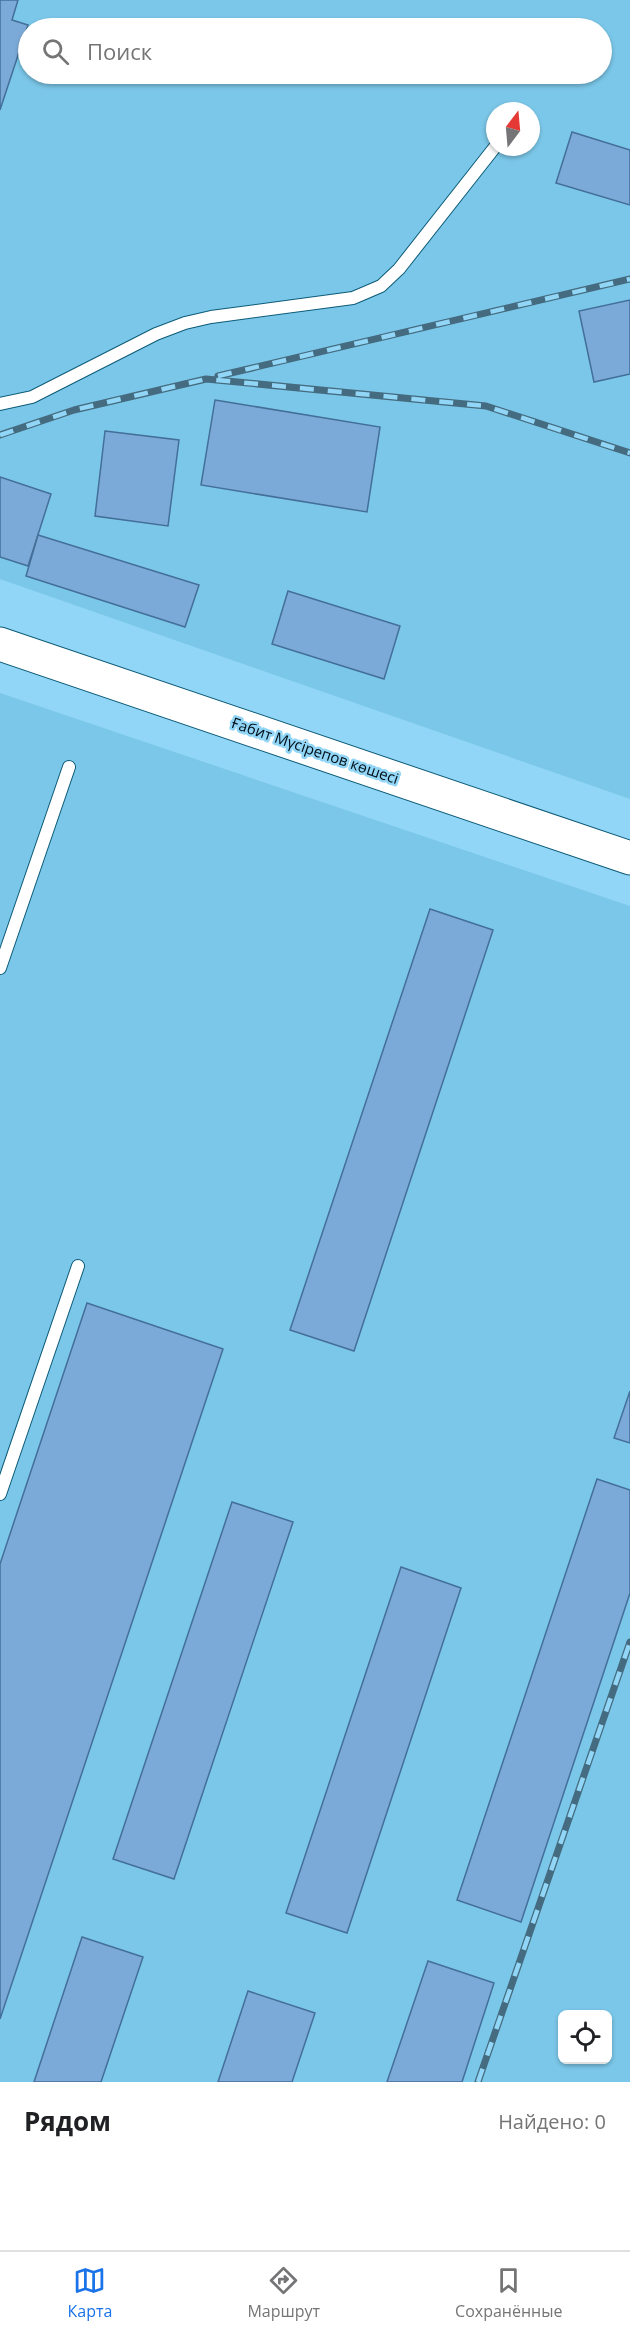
<!DOCTYPE html>
<html lang="ru">
<head>
<meta charset="utf-8">
<style>
	:root { --surface:#fff; --page:#f2f2f2; --text:#202124; --muted:#757577; --line:#e0e0e0; --accent:#1a73e8 }
	body { margin:0; font-family:"Open Sans",sans-serif; background:var(--page); color:var(--text) }
	.controls { position:absolute; right:18px; bottom:18px; display:grid; overflow:hidden; border-radius:9px; box-shadow:0 2px 4px #0004 }
	.controls button { width:54px; height:54px; display:grid; place-items:center; padding:0; border:0; border-bottom:2px solid var(--line); background:var(--surface); color:var(--text); font:30px sans-serif }
	.compass { position:absolute; left:486px; top:102px; width:54px; height:54px; border-radius:50%; background:var(--surface); box-shadow:0 2px 4px #0004; rotate:16deg }
	.list { margin:0; padding:0; list-style:none }
	h2 { display:flex; justify-content:space-between; align-items:center; height:78px; margin:0; padding:0 24px; font-size:26px }
	h2 small { font-size:20px; font-weight:400; color:var(--muted) }
	.icon { flex:none; width:33px; height:33px; fill:none; stroke:currentColor; stroke-width:2; stroke-linecap:round; stroke-linejoin:round }
	.map { position:relative; flex:none; width:630px; height:2082px; overflow:hidden }
	.search { position:absolute; background:var(--surface); box-shadow:0 2px 4px #0004; left:18px; right:18px; top:18px; height:66px; display:flex; align-items:center; gap:15px; box-sizing:border-box; padding:0 21px; border-radius:33px; color:var(--muted); font-size:22px }
	.sheet { height:168px; background:var(--surface) }
	nav { display:flex; justify-content:space-around; align-items:center; box-sizing:border-box; height:84px; border-top:2px solid var(--line); background:var(--surface); font-size:16px; color:var(--muted) }
	nav a { display:grid; justify-items:center; gap:3px }
	nav .on { color:var(--accent) }
	.map>svg:first-child { display:block }
	.built { fill:#7bc7e9; fill-rule:evenodd }
	.building { fill:#7caad8; stroke:#436f99; stroke-width:1.5 }
	.lines { fill:none; stroke-linecap:round; stroke-linejoin:round }
	.service-casing { stroke:#0c5b77; stroke-width:14 }
	.secondary-casing { stroke:#0c5b77; stroke-width:35 }
	.service { stroke:#fff; stroke-width:12 }
	.secondary { stroke:#fff; stroke-width:33 }
	.rail-casing { stroke:#446b7f; stroke-width:7 }
	.rail { stroke:#91d6f6; stroke-width:4.5; stroke-dasharray:14; stroke-linecap:butt }
	.labels { text-anchor:middle; stroke-width:5; stroke-linejoin:round; paint-order:stroke }
	.street-label { font-size:15px; fill:#000e17; stroke:#91d6f6 }
</style>
</head>
<body>
<div class="map">
<svg width="630" height="2082" viewBox="0 0 630 2082">
	<rect width="100%" height="100%" fill="#91d6f6"/>
	<g class="built">
		<path d="M0 0H630V799L0 579ZM28 28H602V74H28ZM495 111H531V147H495Z"/>
		<path d="M0 693 630 906V2082H0ZM562 2014H608V2060H562Z"/>
	</g>
	<g class="building">
		<polygon points="0,0 18,0 12,20 28,25 0,110"/>
		<polygon points="572,132 630,150 630,205 556,183"/>
		<polygon points="630,300 630,374 594,382 579,311"/>
		<polygon points="215,400 380,427 367,512 201,485"/>
		<polygon points="105,431 179,440 168,526 95,516"/>
		<polygon points="0,477 51,494 28,566 0,557"/>
		<polygon points="38,535 199,585 185,627 26,576"/>
		<polygon points="288,591 400,626 384,679 272,644"/>
		<polygon points="430,909 493,930 354,1351 290,1330"/>
		<polygon points="87,1303 223,1349 0,2019 0,1564"/>
		<polygon points="630,1391 630,1443 614,1438"/>
		<polygon points="597,1479 630,1490 630,1593 521,1922 457,1900"/>
		<polygon points="232,1502 293,1522 174,1879 113,1859"/>
		<polygon points="401,1567 461,1588 347,1933 286,1913"/>
		<polygon points="82,1937 143,1957 101,2082 34,2082"/>
		<polygon points="428,1961 494,1983 462,2082 387,2082"/>
		<polygon points="248,1991 315,2013 292,2082 218,2082"/>
	</g>
	<g class="lines">
		<g class="service-casing">
			<g id="service">
				<polyline points="0,404 32,397 156,334 185,323 211,317 353,298 381,286 399,269 495,147"/>
				<polyline points="0,968 69,767"/>
				<polyline points="0,1494 78,1266"/>
			</g>
		</g>
		<g class="secondary-casing">
			<polyline id="secondary" points="0,644 630,858"/>
		</g>
		<use href="#service" class="service"/>
		<use href="#secondary" class="secondary"/>
		<g class="rail-casing">
			<g id="rail">
				<polyline points="218,376 630,279"/>
				<polyline points="0,435 74,410 206,379 486,406 630,453"/>
				<polyline points="478,2082 630,1642"/>
			</g>
		</g>
		<use href="#rail" class="rail"/>
	</g>
	<g class="labels">
		<g class="street-label">
			<text transform="translate(315 751) rotate(19)" y="5">Ғабит Мүсірепов көшесі</text>
		</g>
	</g>
</svg>
<div class="controls">
<button><svg class="icon" aria-label="locate" viewBox="0 0 24 24"><circle cx="12" cy="12" r="6"/><path d="M12 2v4M12 18v4M2 12h4M18 12h4"/></svg></button>
</div>
<svg class="compass" viewBox="-18 -18 36 36"><path d="M0-13l5 13h-10z" fill="#e53935"/><path d="M0 13l5-13h-10z" fill="#757577"/></svg>
<div class="search"><svg class="icon" aria-label="search" viewBox="0 0 24 24"><circle cx="10" cy="10" r="6"/><path d="M15 15l6 6"/></svg>Поиск</div>
</div>
<section class="sheet">
<h2>Рядом<small>Найдено: 0</small></h2>
<ul class="list">
</ul>
</section>
<nav>
<a class="on"><svg class="icon" aria-label="map" viewBox="0 0 24 24"><path d="M3 6l6-2 6 2 6-2v14l-6 2-6-2-6 2zM9 4v14M15 6v14"/></svg>Карта</a>
<a><svg class="icon" aria-label="directions" viewBox="0 0 24 24"><path d="M12 3l9 9-9 9-9-9zM9 14v-3h6M13 9l2 2-2 2"/></svg>Маршрут</a>
<a><svg class="icon" aria-label="saved" viewBox="0 0 24 24"><path d="M7 4h10v16l-5-4-5 4z"/></svg>Сохранённые</a>
</nav>
</body>
</html>
